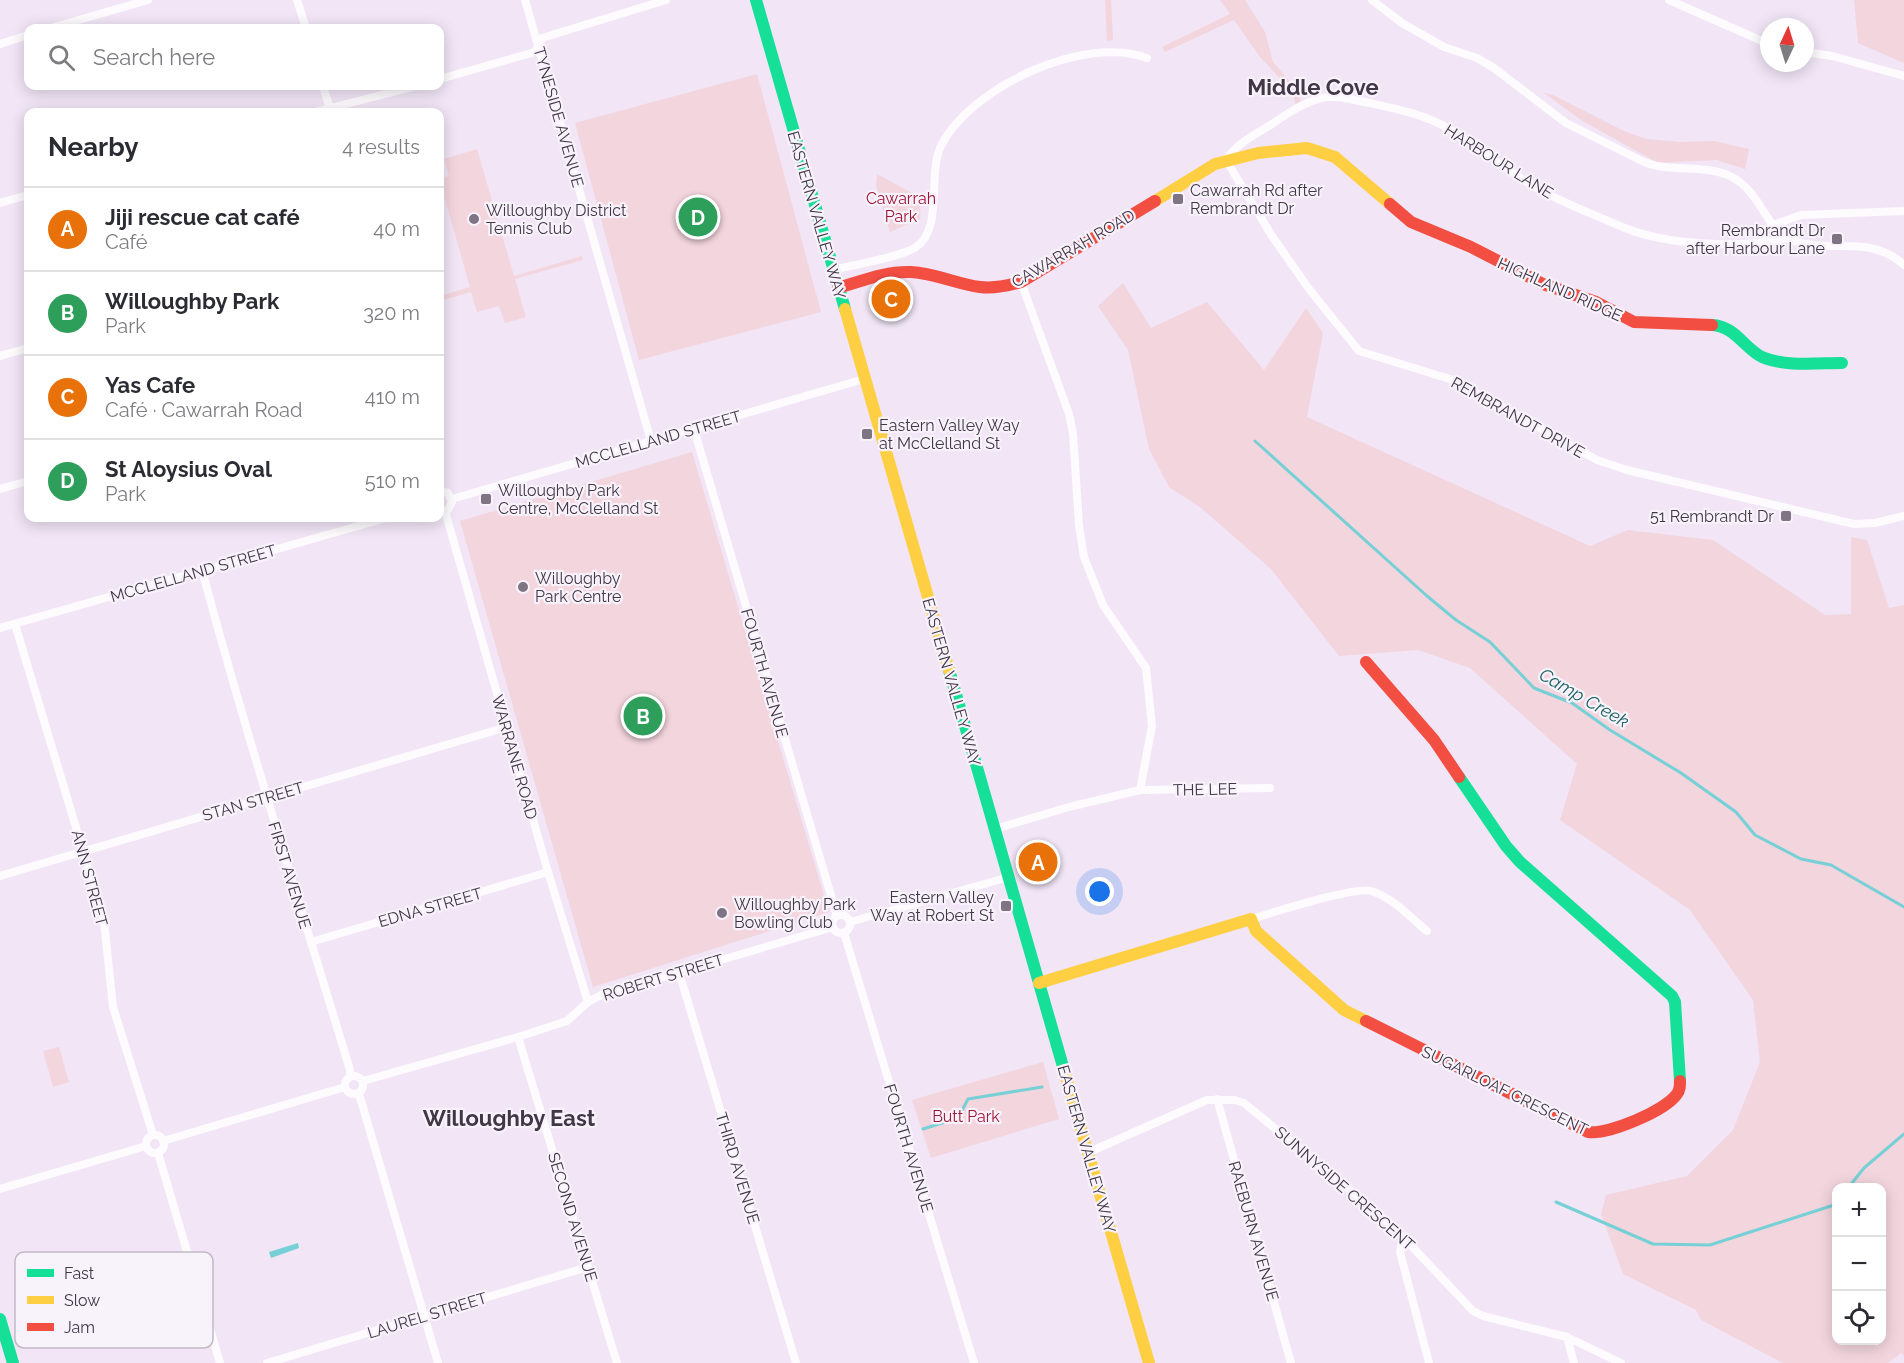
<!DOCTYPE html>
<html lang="en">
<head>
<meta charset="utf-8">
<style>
	:root { --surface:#fff; --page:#f7f7f7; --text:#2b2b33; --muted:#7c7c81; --line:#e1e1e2; --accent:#d93025 }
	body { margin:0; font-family:Raleway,sans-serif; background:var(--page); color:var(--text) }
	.controls { position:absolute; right:18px; bottom:18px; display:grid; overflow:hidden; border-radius:12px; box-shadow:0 3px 15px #0003 }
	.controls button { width:54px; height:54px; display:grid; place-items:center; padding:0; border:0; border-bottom:2px solid var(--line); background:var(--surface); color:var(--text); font:30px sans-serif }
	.compass { position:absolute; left:1760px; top:18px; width:54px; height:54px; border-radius:50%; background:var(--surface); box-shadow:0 3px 15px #0003; rotate:4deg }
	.you { position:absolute; left:1100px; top:892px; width:21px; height:21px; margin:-15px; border:4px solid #fff; border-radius:50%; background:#1a73e8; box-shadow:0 0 0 9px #1a73e833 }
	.badge { display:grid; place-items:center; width:39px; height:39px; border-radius:50%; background:var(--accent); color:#fff; font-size:20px; font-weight:700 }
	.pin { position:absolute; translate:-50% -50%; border:3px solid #fff; box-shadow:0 2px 6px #0006 }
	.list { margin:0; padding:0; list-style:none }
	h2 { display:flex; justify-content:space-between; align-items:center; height:78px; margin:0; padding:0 24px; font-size:26px }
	h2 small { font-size:20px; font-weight:400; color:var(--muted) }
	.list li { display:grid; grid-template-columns:39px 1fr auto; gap:18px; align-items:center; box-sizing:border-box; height:84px; padding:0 24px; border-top:2px solid var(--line) }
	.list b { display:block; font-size:22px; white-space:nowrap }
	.list p { margin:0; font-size:20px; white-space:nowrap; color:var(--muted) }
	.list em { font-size:20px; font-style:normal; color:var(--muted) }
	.icon { flex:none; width:33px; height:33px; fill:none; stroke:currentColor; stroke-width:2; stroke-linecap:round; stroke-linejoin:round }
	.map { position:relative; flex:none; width:1904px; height:1363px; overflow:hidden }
	.search { position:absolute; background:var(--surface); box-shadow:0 3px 15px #0003; left:24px; top:24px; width:420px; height:66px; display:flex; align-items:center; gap:15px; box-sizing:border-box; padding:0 21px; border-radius:12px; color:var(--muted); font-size:22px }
	.panel { position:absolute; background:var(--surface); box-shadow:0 3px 15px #0003; left:24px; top:108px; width:420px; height:414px; border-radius:12px }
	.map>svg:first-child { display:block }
	.green { fill:#f3d5de; fill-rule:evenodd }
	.water { fill:#76d0d6 }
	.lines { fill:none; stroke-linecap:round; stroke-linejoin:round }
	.stream { stroke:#76d0d6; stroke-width:3 }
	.street { stroke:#fdfbfe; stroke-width:8 }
	.fast { stroke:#16e098; stroke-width:12 }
	.slow { stroke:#ffcf43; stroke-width:12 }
	.jam { stroke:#f24e42; stroke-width:12 }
	.poi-dot { fill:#7f7484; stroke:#f8f2fa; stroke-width:2 }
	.labels { text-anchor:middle; stroke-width:4.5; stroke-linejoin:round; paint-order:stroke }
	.street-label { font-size:16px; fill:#423747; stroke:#f8f2fa }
	.poi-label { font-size:16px; fill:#423747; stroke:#f8f2fa; text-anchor:start }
	.park-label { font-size:16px; fill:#a01434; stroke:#f8f2fa }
	.water-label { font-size:18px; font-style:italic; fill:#1b6364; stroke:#f8f2fa }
	.district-label { font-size:22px; font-weight:bold; fill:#423747; stroke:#f8f2fa }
	.key { fill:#f8f2fa; stroke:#c1bac4; stroke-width:1.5 }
	.key-label { font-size:16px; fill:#423747 }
</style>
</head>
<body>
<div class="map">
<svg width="1904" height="1363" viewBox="0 0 1904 1363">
	<rect width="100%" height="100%" fill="#f1e5f6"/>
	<g class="green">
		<polygon points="1105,0 1111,0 1113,40 1107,41"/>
		<polygon points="1220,0 1245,0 1265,32 1273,62 1299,92 1300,103 1296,106 1292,91 1260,57 1234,20 1165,52 1162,47 1230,14"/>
		<polygon points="1854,0 1904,0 1904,63 1858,43"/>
		<polygon points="757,74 821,312 639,360 575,123"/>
		<polygon points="1544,93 1553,95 1624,131 1646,139 1679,142 1714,141 1749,149 1745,169 1716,160 1658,163 1581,120"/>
		<polygon points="477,149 514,276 582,256 583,260 515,279 526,317 505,323 499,306 477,312 471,292 440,301 440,296 470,287 440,182 440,179 449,176 444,159"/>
		<polygon points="877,174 921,198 920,219 890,232 876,185"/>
		<path d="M1123 283 1151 328 1207 302 1264 370 1306 308 1323 333 1307 417 1590 546 1628 530 1713 540 1825 615 1851 614V537L1867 540 1889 608 1904 605V1356L1901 1353 1888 1363H1783L1701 1320 1696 1310 1623 1274 1601 1214 1606 1195 1687 1176 1733 1130 1760 1062 1753 1000 1690 910 1560 820 1577 764 1470 668 1418 650 1339 656 1271 569 1201 508 1169 487 1149 449 1128 350 1098 306ZM1836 1188H1882V1340H1836Z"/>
		<polygon points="692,452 829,912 593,987 460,521"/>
		<polygon points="59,1047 69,1082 53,1087 43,1051"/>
		<polygon points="1043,1062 1059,1119 931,1158 912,1100"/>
	</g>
	<polygon class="water" points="298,1243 299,1248 271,1258 269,1252"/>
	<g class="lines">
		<g class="stream">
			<polyline points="1255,441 1427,596 1456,620 1490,642 1534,688 1572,703 1610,730 1681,773 1736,812 1755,835 1801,859 1831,865 1904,907"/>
			<polyline points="923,1129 958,1118 968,1099 1042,1087"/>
			<polyline points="1848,1188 1864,1168 1904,1134"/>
			<polyline points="1556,1202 1653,1244 1710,1245 1834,1205 1836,1201"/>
		</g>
		<g class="street">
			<polyline points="297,0 306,28"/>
			<polyline points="525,0 651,441"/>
			<path d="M1372 0 1402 23 1444 47 1477 58 1494 68 1566 123 1644 162C1671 173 1705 164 1730 176 1761 191 1765 228 1789 239 1829 256 1867 232 1904 265"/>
			<polyline points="1669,0 1769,44"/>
			<polyline points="51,28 148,0"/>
			<polyline points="0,44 28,35"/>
			<polyline points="1805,52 1832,56 1904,76"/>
			<polyline points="440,79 535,52 542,38 666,0"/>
			<polyline points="323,86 331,112"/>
			<polyline points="315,112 416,86"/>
			<polyline points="0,203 28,195"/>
			<polyline points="1773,225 1801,215 1904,211"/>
			<path d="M1786 238C1744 249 1666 245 1625 228 1597 216 1568 205 1542 191 1510 174 1482 149 1451 130 1427 115 1397 109 1370 103 1357 101 1343 96 1329 97 1310 98 1288 113 1272 124 1256 134 1237 143 1226 160L1272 236 1309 289 1359 351 1453 380 1597 460 1627 470 1854 524 1875 523 1904 516"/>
			<path d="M833 270C852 265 902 257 916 247 943 229 928 176 940 148 968 88 1084 34 1147 58"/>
			<polyline points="0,356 28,348"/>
			<polyline points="694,429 837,916"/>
			<polyline points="0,489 28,481"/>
			<polyline points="440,491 448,493 452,502 448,510 440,512"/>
			<polyline points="452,499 864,379"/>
			<polyline points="445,511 548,872 588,1002"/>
			<path d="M202 570C247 738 300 904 350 1070V1076"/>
			<polyline points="15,624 104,921 113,1007 153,1135"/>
			<polyline points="0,628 386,518"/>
			<polyline points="1140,790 1270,788"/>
			<polyline points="995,829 1069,807 1140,790 1152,726 1146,668 1103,605 1084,557 1079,526 1073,433 1069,414 1021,282"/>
			<polyline points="0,876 507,727"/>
			<circle cx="841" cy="924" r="9"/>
			<path d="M1251 919C1272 913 1355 886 1371 891 1392 897 1410 917 1427 931"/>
			<polyline points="850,922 1009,877"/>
			<polyline points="844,933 974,1363"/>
			<polyline points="311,942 548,872"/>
			<polyline points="679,972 796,1363"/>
			<polyline points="518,1037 617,1363"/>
			<circle cx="354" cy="1085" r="9"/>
			<polyline points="363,1081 518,1037 567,1021 588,1002 605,993 643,983 833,927"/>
			<polyline points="357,1094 360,1097 438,1363"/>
			<polyline points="1217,1099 1291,1363"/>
			<circle cx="155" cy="1144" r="9"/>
			<polyline points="163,1141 345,1087"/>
			<polyline points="158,1153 220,1363"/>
			<polyline points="1087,1153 1207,1100 1235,1100 1244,1103 1372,1208 1403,1237 1473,1311 1483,1316 1567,1337 1621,1363"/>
			<polyline points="0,1189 146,1146"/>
			<polyline points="1403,1237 1400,1252 1429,1363"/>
			<polyline points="1567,1337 1574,1363"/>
			<polyline points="267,1363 588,1267"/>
		</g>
		<g class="fast">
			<polyline points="756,0 845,309"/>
			<path d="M1712 325C1735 326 1744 348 1762 357 1785 367 1818 363 1842 363"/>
			<polyline points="949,670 1064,1070"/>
			<polyline points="1459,777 1506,846 1520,862 1672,996 1675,1002 1680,1081"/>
			<polyline points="0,1319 13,1363"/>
		</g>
		<g class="slow">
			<polyline points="1155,201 1215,164 1258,153 1307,148 1335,157 1390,204"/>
			<polyline points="845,309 949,670"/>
			<polyline points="1039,983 1251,919 1256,931 1344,1010 1366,1021"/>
			<polyline points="1064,1070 1149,1363"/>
		</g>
		<g class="jam">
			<polyline points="1390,204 1411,222 1471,247 1543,284 1596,302 1634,322 1712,325"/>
			<path d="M838 288C862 281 886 271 911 272 935 273 956 284 980 287 994 289 1007 286 1021 282L1155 201"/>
			<polyline points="1366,662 1434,740 1459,777"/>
			<path d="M1366 1021 1588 1132C1608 1135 1665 1111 1677 1094 1680 1090 1680 1086 1680 1081"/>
		</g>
	</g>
	<g class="poi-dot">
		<rect x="1172" y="193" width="12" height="12" rx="3"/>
		<circle cx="474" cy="219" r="6"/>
		<rect x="1831" y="233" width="12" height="12" rx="3"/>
		<rect x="861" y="428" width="12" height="12" rx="3"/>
		<rect x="480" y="493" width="12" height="12" rx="3"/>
		<rect x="1780" y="510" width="12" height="12" rx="3"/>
		<circle cx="523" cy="587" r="6"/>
		<rect x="1000" y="900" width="12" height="12" rx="3"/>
		<circle cx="722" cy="913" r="6"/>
	</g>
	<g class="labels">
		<g class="street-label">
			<text transform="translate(559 117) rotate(74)" y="6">TYNESIDE AVENUE</text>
			<text transform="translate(1499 161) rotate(32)" y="6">HARBOUR LANE</text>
			<text transform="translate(817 215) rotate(74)" y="6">EASTERN VALLEY WAY</text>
			<text transform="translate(1073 248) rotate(-30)" y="6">CAWARRAH ROAD</text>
			<text transform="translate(1560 289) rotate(24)" y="6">HIGHLAND RIDGE</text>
			<text transform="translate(1518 417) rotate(29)" y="6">REMBRANDT DRIVE</text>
			<text transform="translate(658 439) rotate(-16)" y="6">MCCLELLAND STREET</text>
			<text transform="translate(193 573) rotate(-16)" y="6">MCCLELLAND STREET</text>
			<text transform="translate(765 673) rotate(74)" y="6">FOURTH AVENUE</text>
			<text transform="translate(952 682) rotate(74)" y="6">EASTERN VALLEY WAY</text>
			<text transform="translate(515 757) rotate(74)" y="6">WARRANE ROAD</text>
			<text transform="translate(1205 789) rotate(-1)" y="6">THE LEE</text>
			<text transform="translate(253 801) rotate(-16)" y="6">STAN STREET</text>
			<text transform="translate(290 875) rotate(73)" y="6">FIRST AVENUE</text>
			<text transform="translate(90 878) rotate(75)" y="6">ANN STREET</text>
			<text transform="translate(430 907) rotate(-16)" y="6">EDNA STREET</text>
			<text transform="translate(663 977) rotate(-17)" y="6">ROBERT STREET</text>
			<text transform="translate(1505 1090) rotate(26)" y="6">SUGARLOAF CRESCENT</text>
			<text transform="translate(909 1148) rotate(73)" y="6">FOURTH AVENUE</text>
			<text transform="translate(1087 1149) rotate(74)" y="6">EASTERN VALLEY WAY</text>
			<text transform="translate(738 1168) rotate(73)" y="6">THIRD AVENUE</text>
			<text transform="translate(1345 1188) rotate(41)" y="6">SUNNYSIDE CRESCENT</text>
			<text transform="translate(573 1217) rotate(73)" y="6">SECOND AVENUE</text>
			<text transform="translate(1254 1231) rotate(74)" y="6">RAEBURN AVENUE</text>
			<text transform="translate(427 1315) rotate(-17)" y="6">LAUREL STREET</text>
		</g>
		<g class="poi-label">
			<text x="1190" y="196">Cawarrah Rd after<tspan x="1190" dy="18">Rembrandt Dr</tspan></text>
			<text x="486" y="216">Willoughby District<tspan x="486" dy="18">Tennis Club</tspan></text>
			<text x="1825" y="236" text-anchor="end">Rembrandt Dr<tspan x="1825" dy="18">after Harbour Lane</tspan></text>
			<text x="879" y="431">Eastern Valley Way<tspan x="879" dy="18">at McClelland St</tspan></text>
			<text x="498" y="496">Willoughby Park<tspan x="498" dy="18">Centre, McClelland St</tspan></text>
			<text x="1774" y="522" text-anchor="end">51 Rembrandt Dr</text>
			<text x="535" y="584">Willoughby<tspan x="535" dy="18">Park Centre</tspan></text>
			<text x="994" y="903" text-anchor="end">Eastern Valley<tspan x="994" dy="18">Way at Robert St</tspan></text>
			<text x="734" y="910">Willoughby Park<tspan x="734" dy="18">Bowling Club</tspan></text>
		</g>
		<g class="park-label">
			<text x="901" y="204">Cawarrah<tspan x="901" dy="18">Park</tspan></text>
			<text x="966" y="1122">Butt Park</text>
		</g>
		<g class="water-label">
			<text transform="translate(1584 698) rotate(30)" y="6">Camp Creek</text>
		</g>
		<g class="district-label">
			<text x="1313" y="95">Middle Cove</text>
			<text x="509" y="1126">Willoughby East</text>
		</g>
	</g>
	<rect x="15" y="1252" width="198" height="96" rx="9" class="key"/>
	<rect x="27" y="1269" width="27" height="8" fill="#16e098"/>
	<rect x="27" y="1296" width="27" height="8" fill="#ffcf43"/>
	<rect x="27" y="1323" width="27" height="8" fill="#f24e42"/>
	<g class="key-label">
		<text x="64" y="1279">Fast</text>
		<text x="64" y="1306">Slow</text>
		<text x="64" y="1333">Jam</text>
	</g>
</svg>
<div class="controls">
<button>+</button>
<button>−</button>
<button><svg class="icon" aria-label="locate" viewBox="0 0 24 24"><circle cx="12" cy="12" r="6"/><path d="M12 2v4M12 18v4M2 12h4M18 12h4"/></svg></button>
</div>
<svg class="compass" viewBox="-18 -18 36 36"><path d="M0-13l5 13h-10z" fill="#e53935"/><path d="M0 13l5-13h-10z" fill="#7c7c81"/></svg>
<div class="you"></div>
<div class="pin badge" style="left:1038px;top:862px;background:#e8710a">A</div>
<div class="pin badge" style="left:643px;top:716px;background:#2e9e5b">B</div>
<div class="pin badge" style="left:891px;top:299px;background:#e8710a">C</div>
<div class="pin badge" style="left:698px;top:217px;background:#2e9e5b">D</div>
<div class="search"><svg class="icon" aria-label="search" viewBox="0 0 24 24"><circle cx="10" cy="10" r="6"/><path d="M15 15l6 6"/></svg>Search here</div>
<section class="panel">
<h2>Nearby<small>4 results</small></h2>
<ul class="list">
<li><span class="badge" style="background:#e8710a">A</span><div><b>Jiji rescue cat café</b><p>Café</p></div><em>40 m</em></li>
<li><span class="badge" style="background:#2e9e5b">B</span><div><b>Willoughby Park</b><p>Park</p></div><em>320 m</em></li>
<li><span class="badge" style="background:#e8710a">C</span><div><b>Yas Cafe</b><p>Café · Cawarrah Road</p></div><em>410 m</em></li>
<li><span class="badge" style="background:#2e9e5b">D</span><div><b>St Aloysius Oval</b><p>Park</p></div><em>510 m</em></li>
</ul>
</section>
</div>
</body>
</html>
